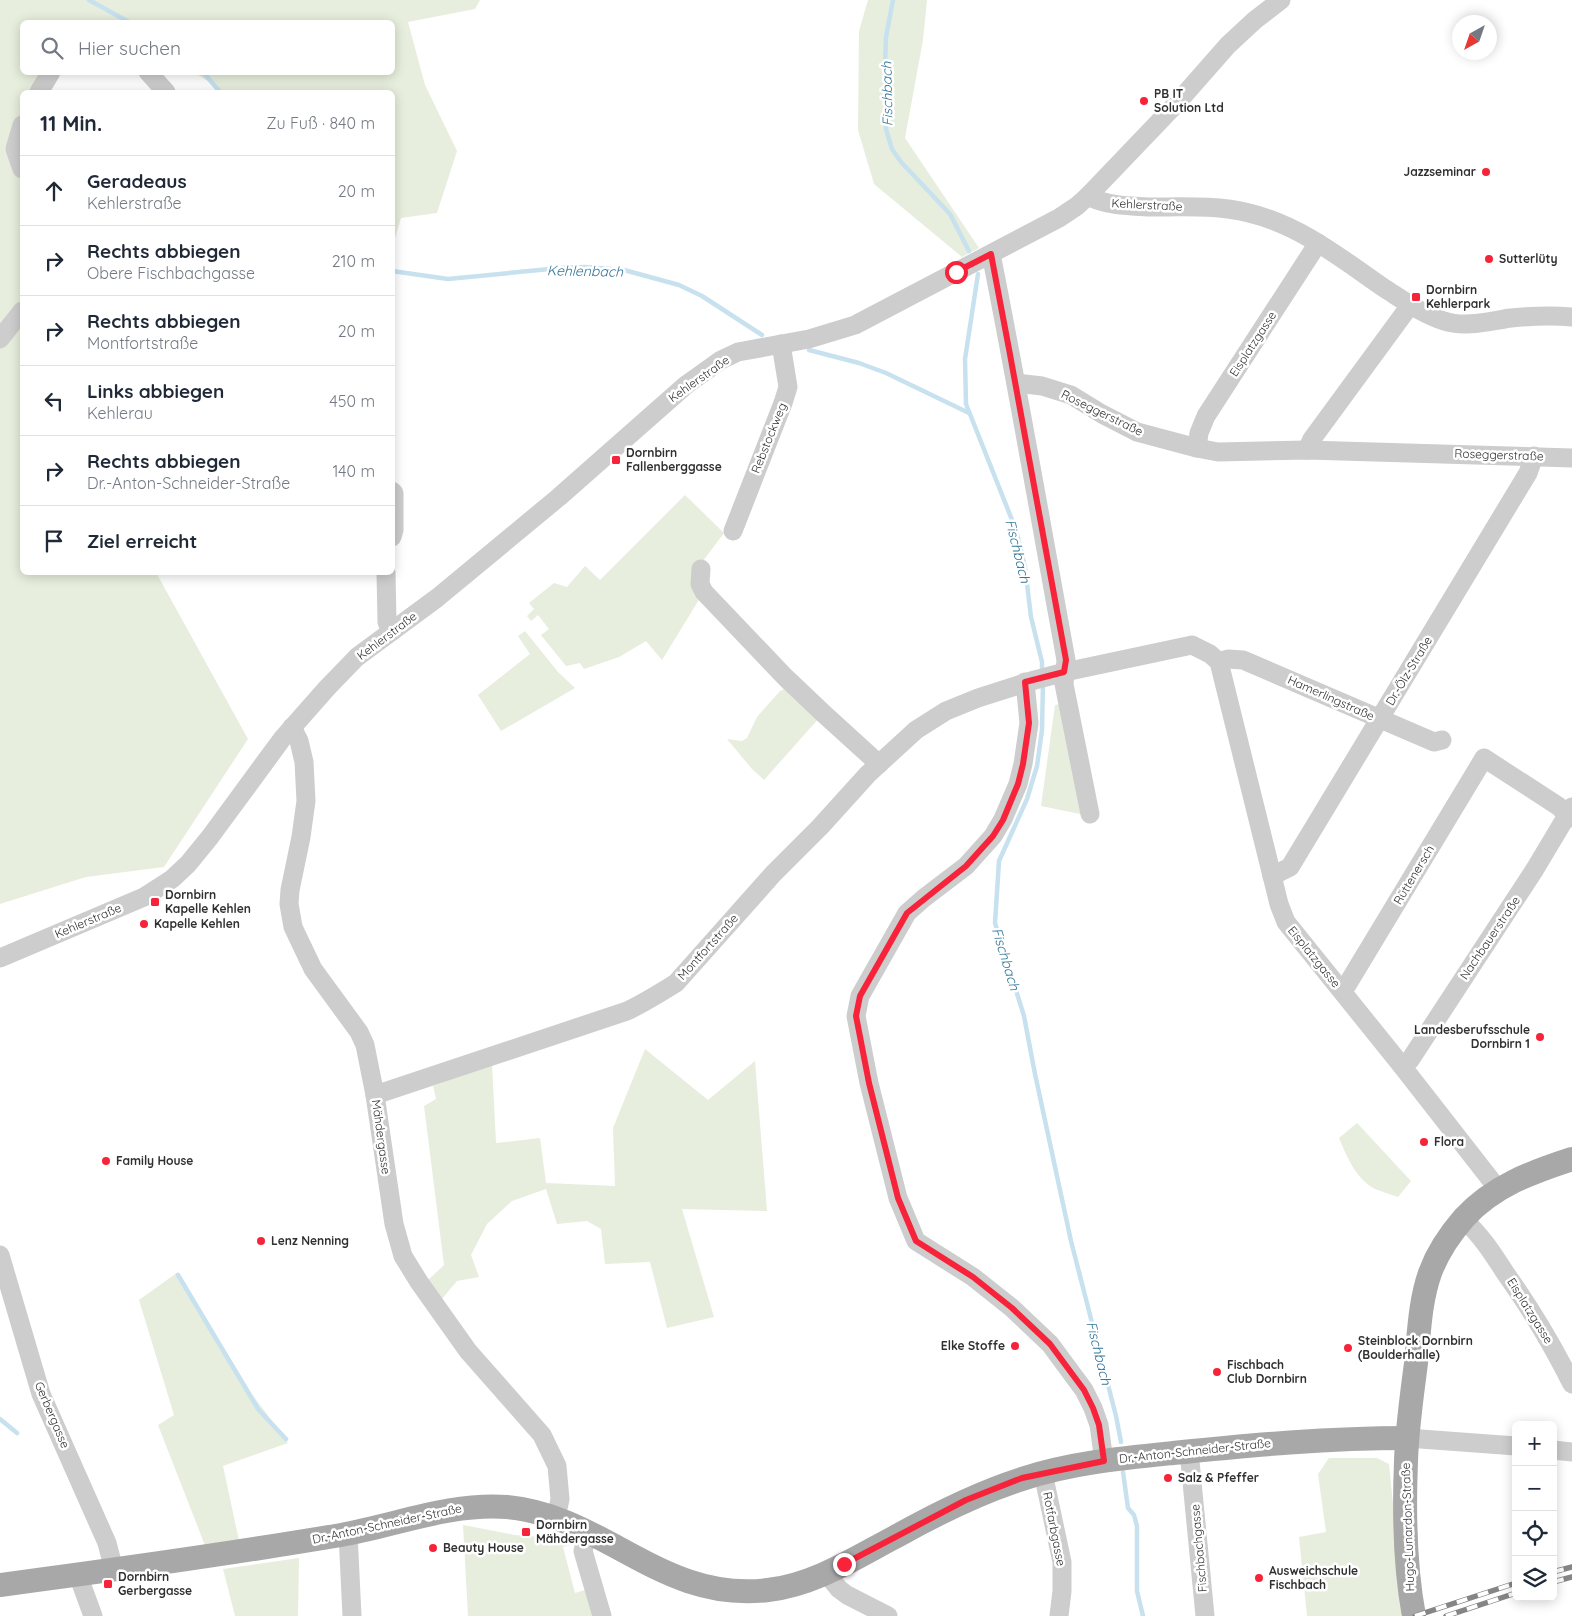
<!DOCTYPE html>
<html lang="de">
<head>
<meta charset="utf-8">
<style>
	:root { --surface:#fff; --page:#f2f2f3; --text:#1f2937; --muted:#747a83; --line:#e0e1e3 }
	body { margin:0; font-family:Quicksand,sans-serif; background:var(--page); color:var(--text) }
	.controls { position:absolute; right:15px; bottom:15px; display:grid; overflow:hidden; border-radius:8px; box-shadow:0 2px 12px #0003 }
	.controls button { width:45px; height:45px; display:grid; place-items:center; padding:0; border:0; border-bottom:1px solid var(--line); background:var(--surface); color:var(--text); font:25px sans-serif }
	.compass { position:absolute; left:1452px; top:15px; width:45px; height:45px; border-radius:50%; background:var(--surface); box-shadow:0 2px 12px #0003; rotate:220deg }
	.stop { position:absolute; width:15px; height:15px; margin:-11px; border:4px solid #f6233a; border-radius:50%; background:#fff }
	.stop.end { background:#f6233a; border-color:#fff; box-shadow:0 1px 5px #0008 }
	.list { margin:0; padding:0; list-style:none }
	h2 { display:flex; justify-content:space-between; align-items:center; height:65px; margin:0; padding:0 20px; font-size:21px }
	h2 small { font-size:16px; font-weight:400; color:var(--muted) }
	.list li { display:grid; grid-template-columns:32px 1fr auto; gap:15px; align-items:center; box-sizing:border-box; height:70px; padding:0 20px; border-top:1px solid var(--line) }
	.list b { display:block; font-size:19px; white-space:nowrap }
	.list p { margin:0; font-size:16px; white-space:nowrap; color:var(--muted) }
	.list em { font-size:16px; font-style:normal; color:var(--muted) }
	.icon { flex:none; width:28px; height:28px; fill:none; stroke:currentColor; stroke-width:2; stroke-linecap:round; stroke-linejoin:round }
	.map { position:relative; flex:none; width:1572px; height:1616px; overflow:hidden }
	.search { position:absolute; background:var(--surface); box-shadow:0 2px 12px #0003; left:20px; top:20px; width:375px; height:55px; display:flex; align-items:center; gap:12px; box-sizing:border-box; padding:0 18px; border-radius:8px; color:var(--muted); font-size:19px }
	.panel { position:absolute; background:var(--surface); box-shadow:0 2px 12px #0003; left:20px; top:90px; width:375px; height:485px; border-radius:8px }
	.map>svg:first-child { display:block }
	.green { fill:#e7eedd }
	.lines { fill:none; stroke-linecap:round; stroke-linejoin:round }
	.stream { stroke:#c7e1ef; stroke-width:4.5 }
	.minor { stroke:#cdcdcd; stroke-width:19 }
	.major { stroke:#a8a8a8; stroke-width:24 }
	.rail-casing { stroke:#858585; stroke-width:5.5 }
	.rail { stroke:#fff; stroke-width:4; stroke-dasharray:11; stroke-linecap:butt }
	.route { stroke:#f6233a; stroke-width:6 }
	.poi-dot { fill:#f6233a; stroke:#fff; stroke-width:2 }
	.labels { text-anchor:middle; stroke-width:5; stroke-linejoin:round; paint-order:stroke }
	.poi-label { font-size:12px; font-weight:bold; fill:#303030; stroke:#fff; text-anchor:start }
	.street-label { font-size:12px; fill:#303030; stroke:#fff }
	.water-label { font-size:14px; font-style:italic; fill:#35779a; stroke:#fff }
</style>
</head>
<body>
<div class="map">
<svg width="1572" height="1616" viewBox="0 0 1572 1616">
	<rect width="100%" height="100%" fill="#fff"/>
	<g class="green">
		<polygon points="0,0 480,0 475,9 408,22 425,85 457,151 437,213 401,218 393,245 392,92 223,92 214,85 195,73 392,72 392,22 96,22 93,21 78,22 22,22 22,72 45,73 34,92 22,92 22,572 158,573 158,576 248,739 164,867 86,877 0,904"/>
		<polygon points="868,0 927,0 923,40 905,138 979,248 962,257 874,184 858,130 859,31"/>
		<polygon points="685,495 724,533 694,573 700,598 662,660 646,641 619,657 584,669 580,663 566,666 541,635 549,629 538,615 531,621 527,616 534,609 529,603 554,583 567,587 585,566 600,580"/>
		<polygon points="525,631 558,672 575,688 501,731 478,695 530,654 518,636"/>
		<polygon points="786,688 820,717 764,780 752,769 727,739 742,741 747,738 757,717 780,691"/>
		<polygon points="1064,703 1085,815 1041,806 1055,705"/>
		<polygon points="645,1049 708,1100 755,1061 767,1211 682,1209 714,1317 667,1328 650,1262 605,1264 601,1229 587,1221 557,1224 546,1189 512,1201 487,1224 471,1255 479,1277 457,1281 441,1300 427,1281 444,1265 424,1106 436,1099 433,1086 492,1064 496,1143 540,1138 546,1183 615,1186 613,1128"/>
		<path d="M1357 1123 1411 1181 1398 1197C1390 1194 1382 1192 1375 1189 1356 1179 1347 1157 1339 1138Z"/>
		<polygon points="178,1272 252,1394 288,1443 223,1466 240,1545 206,1548 158,1425 174,1415 139,1300"/>
		<polygon points="1329,1458 1377,1458 1389,1464 1404,1614 1400,1616 1307,1616 1299,1537 1326,1532 1318,1474"/>
		<polygon points="463,1525 515,1535 570,1539 571,1545 563,1547 575,1593 588,1589 594,1616 468,1616"/>
		<polygon points="299,1558 298,1616 235,1616 223,1569"/>
	</g>
	<g class="lines">
		<g class="stream">
			<polyline points="89,0 129,22"/>
			<polyline points="893,0 886,37 885,67 886,129 892,149 901,162 950,214 969,251"/>
			<polyline points="203,72 220,92"/>
			<polyline points="392,271 448,279 560,268 585,267 624,270 679,285 702,296 762,335"/>
			<polyline points="978,274 965,359 966,404 1016,530 1025,567 1031,617 1042,662 1042,672"/>
			<polyline points="809,350 859,363 886,373 969,413"/>
			<polyline points="1043,682 1042,730 1037,766 1027,799 999,861 995,923 1024,1016 1035,1074 1071,1241 1116,1416 1121,1442"/>
			<polyline points="178,1275 258,1409 286,1439"/>
			<polyline points="0,1419 17,1433"/>
			<polyline points="1123,1472 1128,1508 1134,1515 1137,1526 1137,1591 1143,1616"/>
		</g>
		<g class="minor">
			<polyline points="148,72 166,92"/>
			<polyline points="39,92 51,72"/>
			<polyline points="22,125 15,149 22,169"/>
			<path d="M1088 196C1107 206 1129 206 1150 207 1183 207 1217 205 1249 213 1300 225 1342 259 1384 288 1403 300 1422 314 1444 321 1465 328 1490 321 1511 318 1531 316 1552 315 1572 317"/>
			<path d="M991 254C1018 389 1041 524 1066 660L1064 684 1090 814"/>
			<polyline points="0,339 22,311"/>
			<polyline points="1016,383 1042,386 1071,395 1102,414 1137,432 1197,448 1218,452 1307,450 1572,458"/>
			<polyline points="1197,448 1199,433 1206,416 1318,243"/>
			<polyline points="1307,450 1312,439 1411,304"/>
			<polyline points="392,491 394,493 394,530 392,537"/>
			<polyline points="733,531 783,403 788,387 781,344"/>
			<polyline points="701,569 700,584 704,592 785,677 824,714 879,764"/>
			<polyline points="386,572 387,622 391,632"/>
			<polyline points="1219,662 1228,659 1243,660 1434,742 1442,740"/>
			<polyline points="1025,682 1029,723 1023,764 1018,784 1003,819 993,836 966,866 924,898 907,913 860,996 856,1016 869,1083 898,1198 916,1241 973,1277 1012,1308 1050,1344 1084,1390 1093,1408 1099,1425 1104,1461"/>
			<polyline points="292,727 299,741 304,762 306,801 301,837 290,890 289,904 293,927 313,969 359,1032 365,1045 375,1095 394,1224 403,1256 419,1282 468,1351 542,1435 557,1466 560,1499 556,1518"/>
			<polyline points="1272,876 1290,867 1528,473 1534,456"/>
			<polyline points="0,958 144,897 172,879 188,864 210,837 282,739 327,688 357,657 437,598 559,497 686,385 721,360 738,352 809,339 855,325 1059,218 1077,206 1088,196 1177,103 1228,45 1255,20 1281,0"/>
			<polyline points="1342,991 1347,985 1484,758 1558,806 1572,818"/>
			<polyline points="1402,1066 1410,1060 1535,869 1572,807"/>
			<path d="M375 1095 627 1011C644 1003 660 993 676 983L773 874 820 827 868 774 916 730 946 711 978 698 1031 681 1065 672 1192 645 1210 654 1219 662 1279 904 1286 922 1402 1066 1498 1189"/>
			<path d="M1463 1219C1481 1235 1493 1254 1506 1274 1531 1309 1553 1346 1572 1384"/>
			<polyline points="0,1255 41,1394 107,1543 114,1570"/>
			<polyline points="1407,1438 1516,1446"/>
			<polyline points="1553,1450 1572,1452"/>
			<polyline points="1189,1451 1205,1616"/>
			<polyline points="1043,1473 1062,1562 1062,1591 1059,1616"/>
			<polyline points="588,1532 583,1551 602,1616"/>
			<polyline points="348,1533 352,1616"/>
			<polyline points="827,1574 839,1589 847,1595 888,1616"/>
			<polyline points="78,1575 93,1616"/>
		</g>
		<g class="major">
			<path d="M0 1585C114 1570 228 1554 341 1535 397 1525 449 1503 507 1507 605 1516 662 1603 768 1590 814 1585 855 1558 895 1537 936 1514 978 1493 1022 1479 1070 1463 1123 1458 1173 1453 1251 1445 1329 1438 1407 1438"/>
			<path d="M1414 1616C1405 1568 1404 1510 1406 1461 1407 1428 1412 1395 1416 1363 1419 1333 1420 1301 1430 1273 1437 1254 1450 1234 1464 1218 1493 1186 1532 1172 1572 1159"/>
		</g>
		<g class="rail-casing">
			<g id="rail">
				<polyline points="1553,1572 1572,1567"/>
				<polyline points="1553,1582 1572,1577"/>
				<polyline points="1415,1616 1516,1583"/>
				<polyline points="1446,1616 1516,1593"/>
			</g>
		</g>
		<use href="#rail" class="rail"/>
	</g>
	<g class="lines">
		<path class="route" d="M844 1564 966 1500 1022 1478 1104 1461 1099 1425 1093 1408 1084 1390 1050 1344 1012 1308 973 1277 916 1241 898 1198 869 1083 856 1016 860 996 907 913 966 866 993 836 1003 820 1018 784 1023 764 1029 723 1025 682 1064 672 1066 660C1041 524 1017 389 991 254L956 272"/>
	</g>
	<g class="poi-dot">
		<circle cx="1144" cy="101" r="5"/>
		<circle cx="1486" cy="172" r="5"/>
		<circle cx="1489" cy="259" r="5"/>
		<rect x="1411" y="292" width="10" height="10" rx="2.5"/>
		<rect x="611" y="455" width="10" height="10" rx="2.5"/>
		<rect x="150" y="897" width="10" height="10" rx="2.5"/>
		<circle cx="144" cy="924" r="5"/>
		<circle cx="1540" cy="1037" r="5"/>
		<circle cx="1424" cy="1142" r="5"/>
		<circle cx="106" cy="1161" r="5"/>
		<circle cx="261" cy="1241" r="5"/>
		<circle cx="1015" cy="1346" r="5"/>
		<circle cx="1348" cy="1348" r="5"/>
		<circle cx="1217" cy="1372" r="5"/>
		<circle cx="1168" cy="1478" r="5"/>
		<rect x="521" y="1527" width="10" height="10" rx="2.5"/>
		<circle cx="433" cy="1548" r="5"/>
		<circle cx="1259" cy="1578" r="5"/>
		<rect x="103" y="1579" width="10" height="10" rx="2.5"/>
	</g>
	<g class="labels">
		<g class="poi-label">
			<text x="1154" y="98">PB IT<tspan x="1154" dy="14">Solution Ltd</tspan></text>
			<text x="1476" y="176" text-anchor="end">Jazzseminar</text>
			<text x="1499" y="263">Sutterlüty</text>
			<text x="1426" y="294">Dornbirn<tspan x="1426" dy="14">Kehlerpark</tspan></text>
			<text x="626" y="457">Dornbirn<tspan x="626" dy="14">Fallenberggasse</tspan></text>
			<text x="165" y="899">Dornbirn<tspan x="165" dy="14">Kapelle Kehlen</tspan></text>
			<text x="154" y="928">Kapelle Kehlen</text>
			<text x="1530" y="1034" text-anchor="end">Landesberufsschule<tspan x="1530" dy="14">Dornbirn 1</tspan></text>
			<text x="1434" y="1146">Flora</text>
			<text x="116" y="1165">Family House</text>
			<text x="271" y="1245">Lenz Nenning</text>
			<text x="1358" y="1345">Steinblock Dornbirn<tspan x="1358" dy="14">(Boulderhalle)</tspan></text>
			<text x="1005" y="1350" text-anchor="end">Elke Stoffe</text>
			<text x="1227" y="1369">Fischbach<tspan x="1227" dy="14">Club Dornbirn</tspan></text>
			<text x="1178" y="1482">Salz &amp; Pfeffer</text>
			<text x="536" y="1529">Dornbirn<tspan x="536" dy="14">Mähdergasse</tspan></text>
			<text x="443" y="1552">Beauty House</text>
			<text x="1269" y="1575">Ausweichschule<tspan x="1269" dy="14">Fischbach</tspan></text>
			<text x="118" y="1581">Dornbirn<tspan x="118" dy="14">Gerbergasse</tspan></text>
		</g>
		<g class="street-label">
			<text transform="translate(1147 205) rotate(3)" y="4">Kehlerstraße</text>
			<text transform="translate(1253 344) rotate(-57)" y="4">Eisplatzgasse</text>
			<text transform="translate(699 379) rotate(-35)" y="4">Kehlerstraße</text>
			<text transform="translate(1102 413) rotate(26)" y="4">Roseggerstraße</text>
			<text transform="translate(769 438) rotate(-68)" y="4">Rebstockweg</text>
			<text transform="translate(1499 455) rotate(2)" y="4">Roseggerstraße</text>
			<text transform="translate(387 636) rotate(-37)" y="4">Kehlerstraße</text>
			<text transform="translate(1409 671) rotate(-59)" y="4">Dr.-Ölz-Straße</text>
			<text transform="translate(1331 698) rotate(24)" y="4">Hamerlingstraße</text>
			<text transform="translate(1414 875) rotate(-59)" y="4">Rüttenersch</text>
			<text transform="translate(88 921) rotate(-23)" y="4">Kehlerstraße</text>
			<text transform="translate(1490 938) rotate(-56)" y="4">Nachbauerstraße</text>
			<text transform="translate(708 947) rotate(-48)" y="4">Montfortstraße</text>
			<text transform="translate(1314 957) rotate(51)" y="4">Eisplatzgasse</text>
			<text transform="translate(381 1137) rotate(82)" y="4">Mähdergasse</text>
			<text transform="translate(1530 1311) rotate(58)" y="4">Eisplatzgasse</text>
			<text transform="translate(52 1415) rotate(67)" y="4">Gerbergasse</text>
			<text transform="translate(1195 1451) rotate(-6)" y="4">Dr.-Anton-Schneider-Straße</text>
			<text transform="translate(387 1524) rotate(-12)" y="4">Dr.-Anton-Schneider-Straße</text>
			<text transform="translate(1408 1527) rotate(-92)" y="4">Hugo-Lunardon-Straße</text>
			<text transform="translate(1054 1529) rotate(79)" y="4">Rotfarbgasse</text>
			<text transform="translate(1199 1548) rotate(-95)" y="4">Fischbachgasse</text>
		</g>
		<g class="water-label">
			<text transform="translate(887 94) rotate(-91)" y="5">Fischbach</text>
			<text transform="translate(585 271) rotate(1)" y="5">Kehlenbach</text>
			<text transform="translate(1018 551) rotate(76)" y="5">Fischbach</text>
			<text transform="translate(1006 959) rotate(73)" y="5">Fischbach</text>
			<text transform="translate(1099 1353) rotate(76)" y="5">Fischbach</text>
		</g>
	</g>
</svg>
<div class="controls">
<button>+</button>
<button>−</button>
<button><svg class="icon" aria-label="locate" viewBox="0 0 24 24"><circle cx="12" cy="12" r="6"/><path d="M12 2v4M12 18v4M2 12h4M18 12h4"/></svg></button>
<button><svg class="icon" aria-label="layers" viewBox="0 0 24 24"><path d="M12 4l9 5-9 5-9-5zM3 14l9 5 9-5"/></svg></button>
</div>
<svg class="compass" viewBox="-18 -18 36 36"><path d="M0-13l5 13h-10z" fill="#e53935"/><path d="M0 13l5-13h-10z" fill="#747a83"/></svg>
<div class="stop" style="left:956px;top:272px"></div>
<div class="stop end" style="left:844px;top:1564px"></div>
<div class="search"><svg class="icon" aria-label="search" viewBox="0 0 24 24"><circle cx="10" cy="10" r="6"/><path d="M15 15l6 6"/></svg>Hier suchen</div>
<section class="panel">
<h2>11 Min.<small>Zu Fuß · 840 m</small></h2>
<ul class="list">
<li><svg class="icon" aria-label="ahead" viewBox="0 0 24 24"><path d="M12 20V5M6 11l6-6 6 6"/></svg><div><b>Geradeaus</b><p>Kehlerstraße</p></div><em>20 m</em></li>
<li><svg class="icon" aria-label="right" viewBox="0 0 24 24"><path d="M7 20v-9h11M14 6l5 5-5 5"/></svg><div><b>Rechts abbiegen</b><p>Obere Fischbachgasse</p></div><em>210 m</em></li>
<li><svg class="icon" aria-label="right" viewBox="0 0 24 24"><path d="M7 20v-9h11M14 6l5 5-5 5"/></svg><div><b>Rechts abbiegen</b><p>Montfortstraße</p></div><em>20 m</em></li>
<li><svg class="icon" aria-label="left" viewBox="0 0 24 24"><path d="M17 20v-9H6M10 6l-5 5 5 5"/></svg><div><b>Links abbiegen</b><p>Kehlerau</p></div><em>450 m</em></li>
<li><svg class="icon" aria-label="right" viewBox="0 0 24 24"><path d="M7 20v-9h11M14 6l5 5-5 5"/></svg><div><b>Rechts abbiegen</b><p>Dr.-Anton-Schneider-Straße</p></div><em>140 m</em></li>
<li><svg class="icon" aria-label="arrive" viewBox="0 0 24 24"><path d="M6 21V4h12l-3 4 3 4H6"/></svg><div><b>Ziel erreicht</b></div></li>
</ul>
</section>
</div>
</body>
</html>
